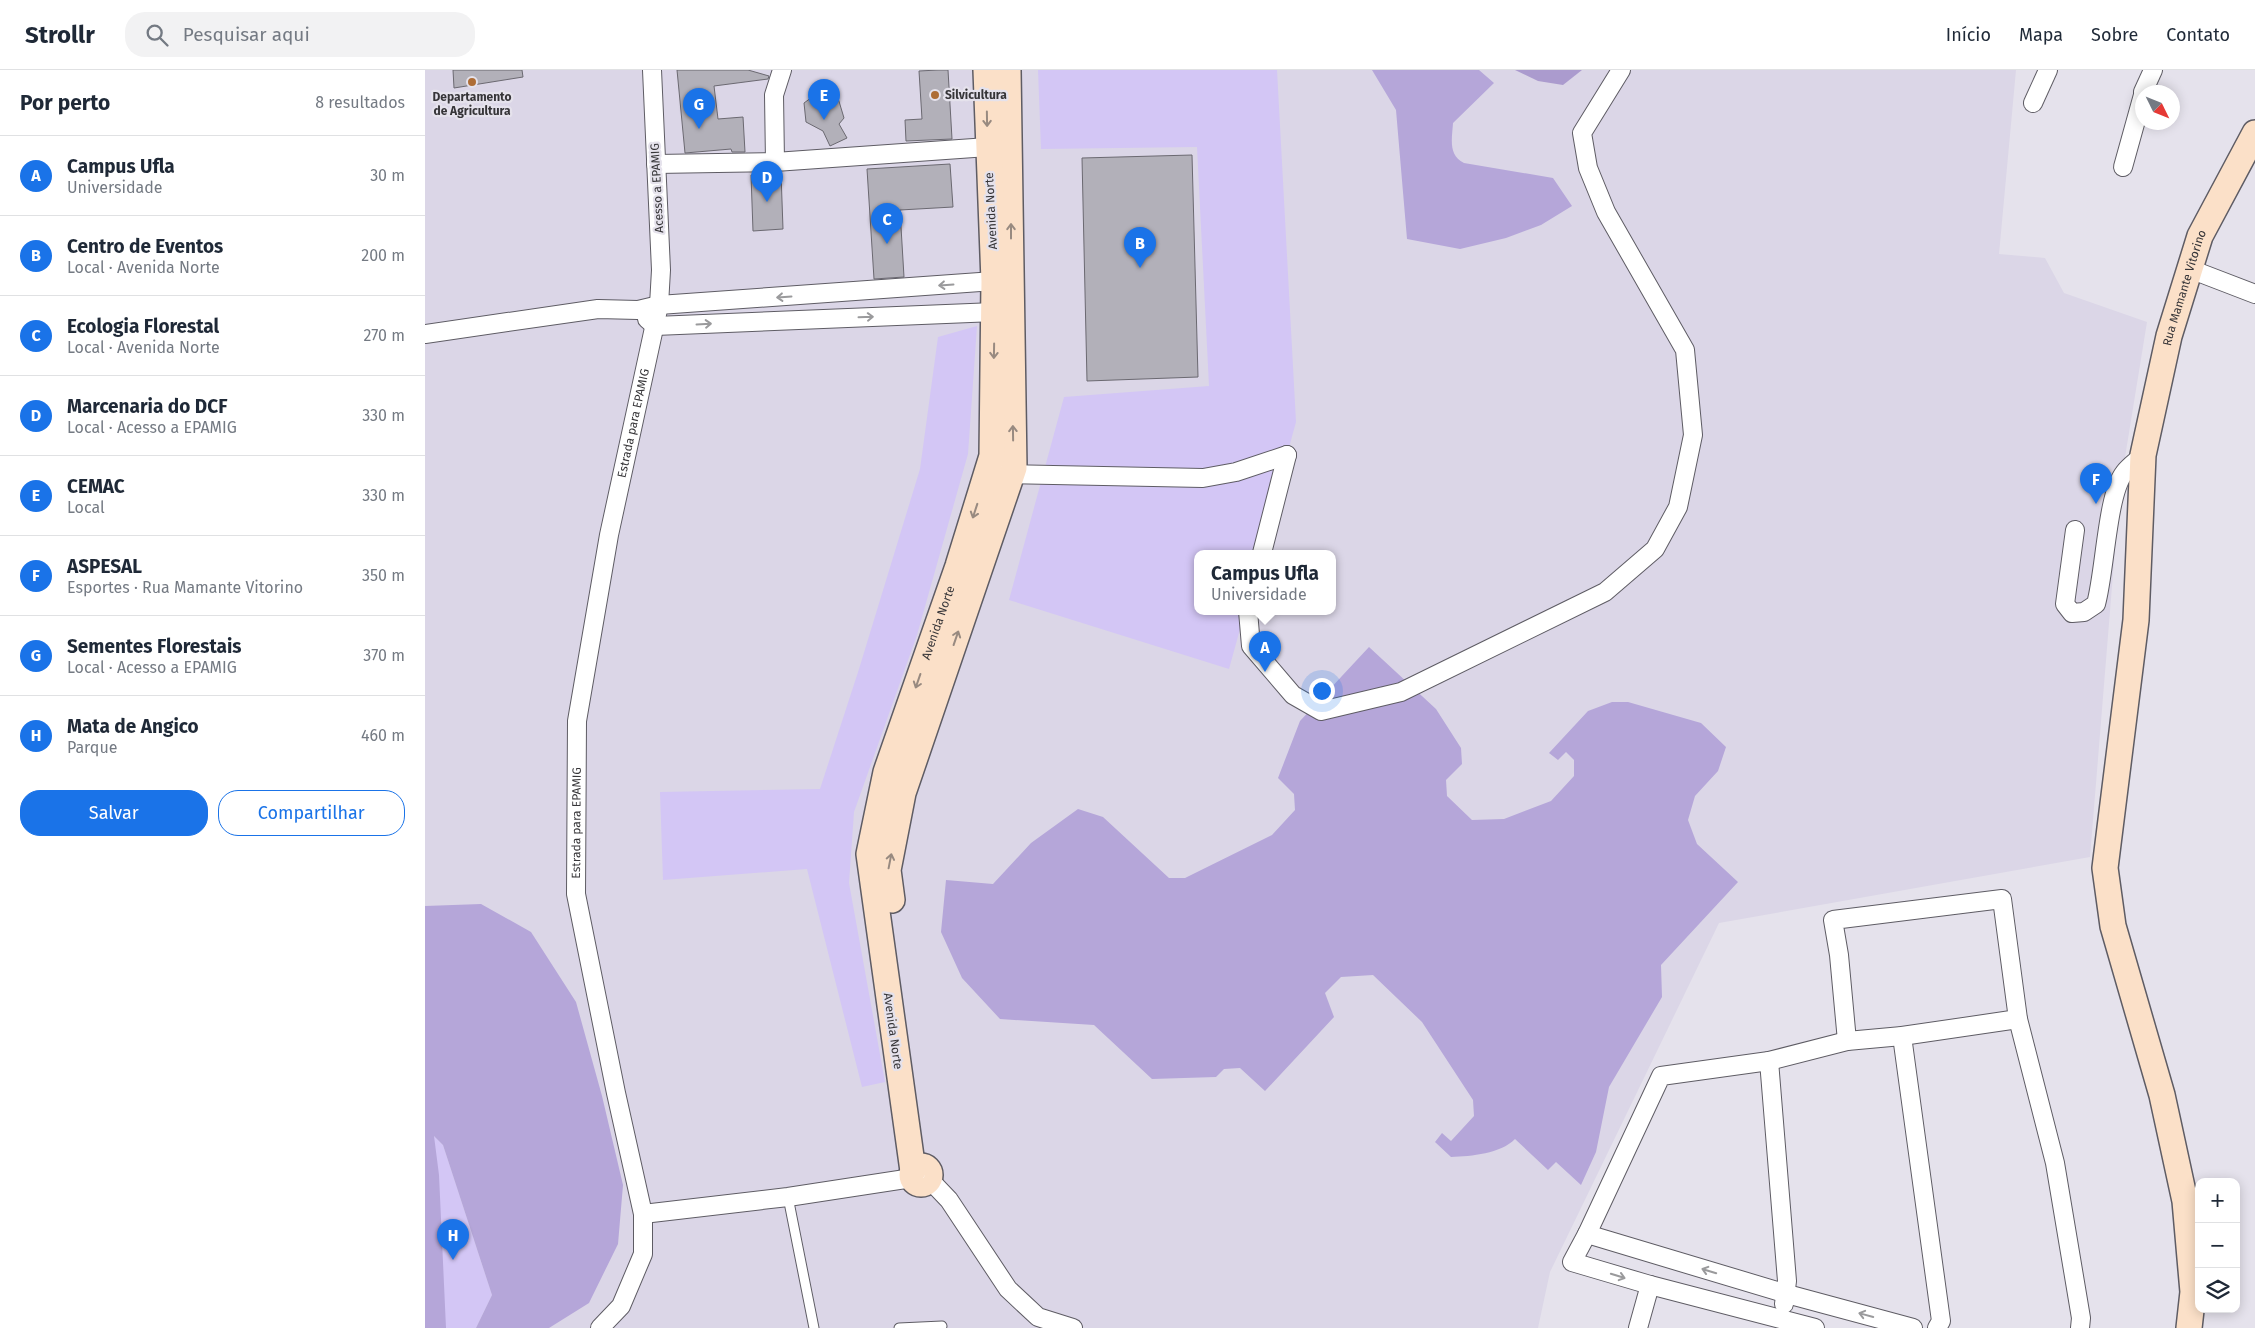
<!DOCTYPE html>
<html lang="pt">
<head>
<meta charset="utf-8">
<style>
	:root { --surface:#fff; --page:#f2f2f3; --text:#1f2937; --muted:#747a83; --line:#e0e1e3; --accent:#1a73e8 }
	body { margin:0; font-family:"Fira Sans",sans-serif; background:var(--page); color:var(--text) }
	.controls { position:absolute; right:15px; bottom:15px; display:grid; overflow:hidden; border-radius:10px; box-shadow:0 2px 12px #0003 }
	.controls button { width:45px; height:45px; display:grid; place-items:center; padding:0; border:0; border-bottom:1px solid var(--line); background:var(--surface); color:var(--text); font:25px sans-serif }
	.compass { position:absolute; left:1710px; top:15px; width:45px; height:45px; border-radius:50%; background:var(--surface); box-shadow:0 2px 12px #0003; rotate:133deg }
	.you { position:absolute; left:896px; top:620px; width:18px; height:18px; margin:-12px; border:4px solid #fff; border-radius:50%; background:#1a73e8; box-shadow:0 0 0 8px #1a73e833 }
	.badge { display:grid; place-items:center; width:32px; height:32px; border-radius:50%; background:var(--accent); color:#fff; font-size:16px; font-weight:700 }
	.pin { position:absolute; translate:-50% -41px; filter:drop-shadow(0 1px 2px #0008) }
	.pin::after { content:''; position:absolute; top:26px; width:18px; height:15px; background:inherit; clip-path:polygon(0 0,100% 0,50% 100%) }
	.popup { position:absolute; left:769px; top:480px; width:142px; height:65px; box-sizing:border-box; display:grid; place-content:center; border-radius:10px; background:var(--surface); filter:drop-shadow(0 1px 4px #0005); font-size:16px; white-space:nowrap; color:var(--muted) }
	.popup b { font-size:19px; color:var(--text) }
	.popup::after { content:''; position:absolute; left:50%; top:100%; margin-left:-10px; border:10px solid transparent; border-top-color:var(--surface) }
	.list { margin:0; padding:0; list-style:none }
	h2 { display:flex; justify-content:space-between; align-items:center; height:65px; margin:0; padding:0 20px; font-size:21px }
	h2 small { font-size:16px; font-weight:400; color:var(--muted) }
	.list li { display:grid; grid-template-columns:32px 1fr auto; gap:15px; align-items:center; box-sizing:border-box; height:80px; padding:0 20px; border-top:1px solid var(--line) }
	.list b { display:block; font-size:19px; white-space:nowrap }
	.list p { margin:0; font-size:16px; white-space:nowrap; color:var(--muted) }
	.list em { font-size:16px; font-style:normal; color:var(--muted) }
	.actions { display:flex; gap:10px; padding:15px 20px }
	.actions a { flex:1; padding:11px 0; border:1px solid var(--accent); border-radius:20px; text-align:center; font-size:18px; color:var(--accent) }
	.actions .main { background:var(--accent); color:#fff }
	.icon { flex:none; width:28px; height:28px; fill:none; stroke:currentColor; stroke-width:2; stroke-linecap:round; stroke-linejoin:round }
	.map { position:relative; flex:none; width:1830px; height:1258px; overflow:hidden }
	header { display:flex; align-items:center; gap:30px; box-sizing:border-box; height:70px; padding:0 25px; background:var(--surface); border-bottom:1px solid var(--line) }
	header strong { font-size:24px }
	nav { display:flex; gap:28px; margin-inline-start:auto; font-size:18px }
	.search { width:350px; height:45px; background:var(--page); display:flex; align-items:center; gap:12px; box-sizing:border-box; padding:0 18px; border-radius:20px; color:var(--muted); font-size:19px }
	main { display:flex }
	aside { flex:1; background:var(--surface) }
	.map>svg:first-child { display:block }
	.built { fill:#dbd6e7; fill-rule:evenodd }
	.green { fill:#d3c6f5 }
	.forest { fill:#b5a6d9 }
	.water { fill:#ab9bce }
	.building { fill:#b2b0b9; stroke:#6b6971 }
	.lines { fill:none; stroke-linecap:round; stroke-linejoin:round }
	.lane-casing { stroke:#5e5c64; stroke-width:11 }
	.street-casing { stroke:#5e5c64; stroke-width:20 }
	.secondary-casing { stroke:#5e5c64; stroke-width:28 }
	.lane { stroke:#fff; stroke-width:9 }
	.street { stroke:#fff; stroke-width:18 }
	.secondary { stroke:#fbe0c8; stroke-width:25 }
	.oneway { stroke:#988a80 }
	.oneway2 { stroke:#9a9a9c }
	.poi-dot { fill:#ae6d36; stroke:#e5e2ec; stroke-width:2 }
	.labels { text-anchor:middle; stroke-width:4.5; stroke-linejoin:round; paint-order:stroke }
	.poi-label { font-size:12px; font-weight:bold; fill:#363538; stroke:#e5e2ec; text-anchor:start }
	.street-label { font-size:12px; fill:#363538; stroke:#e5e2ec }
</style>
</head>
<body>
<header>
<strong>Strollr</strong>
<div class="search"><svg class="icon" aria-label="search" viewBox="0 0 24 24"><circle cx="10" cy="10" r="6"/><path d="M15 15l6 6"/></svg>Pesquisar aqui</div>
<nav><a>Início</a><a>Mapa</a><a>Sobre</a><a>Contato</a></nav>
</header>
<main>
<aside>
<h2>Por perto<small>8 resultados</small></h2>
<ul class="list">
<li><span class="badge">A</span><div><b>Campus Ufla</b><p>Universidade</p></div><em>30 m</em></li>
<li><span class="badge">B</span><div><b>Centro de Eventos</b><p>Local · Avenida Norte</p></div><em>200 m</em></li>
<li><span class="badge">C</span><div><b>Ecologia Florestal</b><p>Local · Avenida Norte</p></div><em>270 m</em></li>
<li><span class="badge">D</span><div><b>Marcenaria do DCF</b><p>Local · Acesso a EPAMIG</p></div><em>330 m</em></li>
<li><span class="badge">E</span><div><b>CEMAC</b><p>Local</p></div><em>330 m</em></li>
<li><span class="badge">F</span><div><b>ASPESAL</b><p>Esportes · Rua Mamante Vitorino</p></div><em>350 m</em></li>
<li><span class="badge">G</span><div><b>Sementes Florestais</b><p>Local · Acesso a EPAMIG</p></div><em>370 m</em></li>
<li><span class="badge">H</span><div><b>Mata de Angico</b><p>Parque</p></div><em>460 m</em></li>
</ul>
<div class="actions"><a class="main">Salvar</a><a>Compartilhar</a></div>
</aside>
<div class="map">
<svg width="1830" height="1258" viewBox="0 0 1830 1258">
	<rect width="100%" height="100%" fill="#e5e2ec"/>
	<path class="built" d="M0 0H1591L1574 184 1620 188 1639 223 1722 252 1695 418 1665 787 1294 853 1125 1202 1113 1258H0ZM772 483H908V541H772Z"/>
	<g class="green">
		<polygon points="613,0 852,0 871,352 835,483 772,483 772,541 820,541 804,599 584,530 639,327 784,316 772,77 616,79"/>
		<polygon points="552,256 543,384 492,565 429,742 424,813 460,1012 437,1017 382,799 238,810 235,722 395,719 434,599 495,399 513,267"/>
		<polygon points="0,1057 18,1075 67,1225 51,1258 0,1258"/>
	</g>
	<g class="forest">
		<path d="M947 0H1054L1069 13 1028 53C1027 69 1023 85 1039 93L1128 108 1147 136 1116 155 1081 168 1035 179 982 169 971 40Z"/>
		<path d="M944 577 1011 639 1036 678 1037 694 1021 710 1022 726 1047 750 1079 749 1126 731 1149 706V690L1141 682 1133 690 1124 683 1163 641 1187 632H1203L1276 653 1301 677 1293 701 1270 726 1263 750 1272 774 1313 812 1236 895 1237 927 1184 1017 1171 1082 1156 1115 1131 1092 1123 1100 1090 1069C1075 1084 1047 1086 1026 1087L1010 1072 1017 1063 1026 1071 1049 1046 1048 1030 997 952 948 905 916 907 900 923 909 947 840 1021 815 998 799 999 791 1007 727 1009 669 955 575 949 537 908 516 862 521 810 568 814 606 773 653 739 678 747 744 808H760L847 765 870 740 869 724 853 708 875 651Z"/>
		<polygon points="56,834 106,862 151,932 177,1026 198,1115 193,1174 164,1233 124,1258 51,1258 67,1225 18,1075 9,1066 14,1105 21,1258 0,1258 0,836"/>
	</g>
	<polygon class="water" points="1090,0 1157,0 1138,15 1113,11"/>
	<g class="building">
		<polygon points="28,0 97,0 98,7 29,18"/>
		<polygon points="252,0 323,0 344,6 343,9 289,16 293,49 318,47 320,82 307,82 306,79 260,83"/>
		<polygon points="513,0 523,0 527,69 481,71 480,50 497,49 494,1"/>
		<polygon points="394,22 413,28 419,48 414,54 422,68 405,76 398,61 381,52 379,33"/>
		<polygon points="767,85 773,307 662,311 657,88"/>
		<polygon points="525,94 528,137 475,140 479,207 449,209 442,99"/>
		<polygon points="356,103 358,159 328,161 326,105"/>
	</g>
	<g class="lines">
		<g class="lane-casing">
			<g id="lane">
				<polyline points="363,1127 389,1258"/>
				<polyline points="474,1258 517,1256"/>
			</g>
		</g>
		<g class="street-casing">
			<g id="street">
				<polyline points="1718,22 1728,0"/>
				<polyline points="1608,33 1623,0"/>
				<polyline points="350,92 563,77"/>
				<polyline points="231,94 350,92 349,25 357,0"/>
				<polyline points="1698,97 1718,25"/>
				<polyline points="1765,199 1830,224"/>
				<polyline points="222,249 230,256 570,242"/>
				<polyline points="0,264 173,239 213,240 234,235 569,211"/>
				<polyline points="577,404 778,408 811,402 862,385"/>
				<path d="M1650 460 1640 534 1647 543 1659 542 1671 534C1680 502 1682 425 1699 403 1704 396 1712 391 1718 385"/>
				<polyline points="837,483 862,385"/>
				<polyline points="823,541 826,576 868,625 896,641 976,622 1180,522 1230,479 1253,437 1268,365 1260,280 1181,142 1163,98 1157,63 1196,0"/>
				<polyline points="1477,966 1516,1251 1512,1258"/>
				<polyline points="1422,971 1414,885 1408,850 1577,829 1593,949 1630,1093 1656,1248 1655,1258"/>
				<polyline points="1344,991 1362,1211 1359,1234"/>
				<polyline points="504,1109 524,1130 583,1219 613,1247 648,1258"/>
				<polyline points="218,1144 363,1127 487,1108"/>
				<polyline points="1162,1164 1362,1224 1488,1258"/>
				<path id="s1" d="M175 1258 196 1236 218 1184V1144L191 1023 151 824 152 651 184 465 234 235 236 200 227 0"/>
				<polyline points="1213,1258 1225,1215"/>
				<polyline points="1390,1258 1225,1215 1147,1192 1162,1164 1236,1006 1344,991 1422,971 1477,966 1593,949"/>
			</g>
		</g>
		<g class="secondary-casing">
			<g id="secondary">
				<polyline points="467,830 463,800 478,723 589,398 583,0"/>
				<circle cx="496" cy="1105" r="9"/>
				<path id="s2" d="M488 1101 444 784 461 702 533 496 567 386 569 211 561 0"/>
				<path id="s3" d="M1764 1258 1768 1222 1760 1131 1737 1025 1688 856 1680 798 1711 550 1718 385 1744 266 1775 166 1830 63"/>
			</g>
		</g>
		<use href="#lane" class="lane"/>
		<use href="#street" class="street"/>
		<use href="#secondary" class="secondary"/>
	</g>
	<defs><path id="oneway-shaft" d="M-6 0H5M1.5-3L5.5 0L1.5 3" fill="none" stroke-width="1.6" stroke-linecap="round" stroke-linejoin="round" transform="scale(1.25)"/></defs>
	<g class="oneway">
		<use href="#oneway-shaft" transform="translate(562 49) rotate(89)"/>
		<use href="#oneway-shaft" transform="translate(586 161) rotate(-90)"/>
		<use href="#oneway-shaft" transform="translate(569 281) rotate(91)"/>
		<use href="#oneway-shaft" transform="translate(588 363) rotate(-91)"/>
		<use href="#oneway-shaft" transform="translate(550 441) rotate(108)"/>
		<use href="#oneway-shaft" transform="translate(531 568) rotate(-71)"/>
		<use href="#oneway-shaft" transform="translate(493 611) rotate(109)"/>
		<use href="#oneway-shaft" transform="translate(465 791) rotate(-79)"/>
	</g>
	<g class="oneway2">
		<use href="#oneway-shaft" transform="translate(521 215) rotate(176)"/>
		<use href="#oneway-shaft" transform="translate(359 227) rotate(176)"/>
		<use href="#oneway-shaft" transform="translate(441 247) rotate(-2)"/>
		<use href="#oneway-shaft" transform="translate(279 254) rotate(-3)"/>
		<use href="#oneway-shaft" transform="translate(1284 1201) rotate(-163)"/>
		<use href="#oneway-shaft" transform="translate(1193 1206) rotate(17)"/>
		<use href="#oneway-shaft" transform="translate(1441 1245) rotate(-165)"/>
	</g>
	<g class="poi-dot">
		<circle cx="47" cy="12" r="5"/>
		<circle cx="510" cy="25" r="5"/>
	</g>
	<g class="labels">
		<g class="poi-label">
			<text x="520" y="29">Silvicultura</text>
			<text x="47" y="31" text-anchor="middle">Departamento<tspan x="47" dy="14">de Agricultura</tspan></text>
		</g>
		<g class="street-label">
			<text transform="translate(232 118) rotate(-93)" y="4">Acesso a EPAMIG</text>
			<text transform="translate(566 141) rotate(-93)" y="4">Avenida Norte</text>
			<text dy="4" stroke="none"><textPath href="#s3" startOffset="1058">Rua Mamante Vitorino</textPath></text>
			<text dy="4" stroke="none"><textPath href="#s1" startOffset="930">Estrada para EPAMIG</textPath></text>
			<text dy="4" stroke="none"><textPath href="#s2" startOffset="562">Avenida Norte</textPath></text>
			<text dy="4" stroke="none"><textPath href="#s1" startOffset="525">Estrada para EPAMIG</textPath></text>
			<text transform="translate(468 961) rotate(82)" y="4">Avenida Norte</text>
		</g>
	</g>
</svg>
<div class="controls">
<button>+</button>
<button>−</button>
<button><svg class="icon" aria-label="layers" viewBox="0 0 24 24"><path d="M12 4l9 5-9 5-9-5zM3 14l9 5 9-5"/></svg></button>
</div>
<svg class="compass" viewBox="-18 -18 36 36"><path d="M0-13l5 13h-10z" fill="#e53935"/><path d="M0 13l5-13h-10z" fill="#747a83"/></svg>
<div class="you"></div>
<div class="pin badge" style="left:840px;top:602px">A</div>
<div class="popup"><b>Campus Ufla</b>Universidade</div>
<div class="pin badge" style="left:715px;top:198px">B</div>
<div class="pin badge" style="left:462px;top:174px">C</div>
<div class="pin badge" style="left:342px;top:132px">D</div>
<div class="pin badge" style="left:399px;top:50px">E</div>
<div class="pin badge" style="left:1671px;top:434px">F</div>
<div class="pin badge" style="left:274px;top:59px">G</div>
<div class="pin badge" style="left:28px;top:1190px">H</div>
</div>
</main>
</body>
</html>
